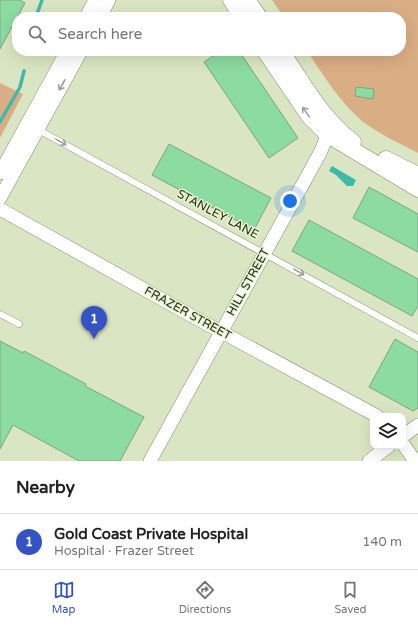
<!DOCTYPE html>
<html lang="en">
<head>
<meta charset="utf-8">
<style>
	:root { --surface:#fff; --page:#f2f2f2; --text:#222; --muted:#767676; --line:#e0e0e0; --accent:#3453c4 }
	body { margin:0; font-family:"Varela Round",sans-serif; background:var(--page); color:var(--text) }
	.controls { position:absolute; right:12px; bottom:12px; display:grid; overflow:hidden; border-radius:8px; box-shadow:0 4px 16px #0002 }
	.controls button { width:36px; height:36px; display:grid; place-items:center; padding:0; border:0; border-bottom:1px solid var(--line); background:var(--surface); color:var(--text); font:20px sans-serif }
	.you { position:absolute; left:290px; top:201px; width:14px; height:14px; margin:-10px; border:3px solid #fff; border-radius:50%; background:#1a73e8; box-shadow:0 0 0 6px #1a73e833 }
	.badge { display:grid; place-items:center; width:26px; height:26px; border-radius:50%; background:var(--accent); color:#fff; font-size:13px; font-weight:700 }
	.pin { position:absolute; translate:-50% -33px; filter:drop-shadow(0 1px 2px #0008) }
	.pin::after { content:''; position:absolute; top:21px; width:14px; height:12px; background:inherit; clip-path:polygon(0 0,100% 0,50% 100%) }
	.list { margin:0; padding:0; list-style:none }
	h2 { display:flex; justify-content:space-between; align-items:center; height:52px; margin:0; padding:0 16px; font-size:17px }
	h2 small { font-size:13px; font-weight:400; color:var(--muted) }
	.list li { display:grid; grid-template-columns:26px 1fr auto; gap:12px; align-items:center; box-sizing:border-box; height:56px; padding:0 16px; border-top:1px solid var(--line) }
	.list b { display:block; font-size:15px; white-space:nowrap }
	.list p { margin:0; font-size:13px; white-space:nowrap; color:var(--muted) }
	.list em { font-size:13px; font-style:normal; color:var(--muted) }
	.icon { flex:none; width:22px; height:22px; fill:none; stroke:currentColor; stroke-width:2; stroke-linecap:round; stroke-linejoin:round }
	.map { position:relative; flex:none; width:418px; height:461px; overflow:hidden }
	.search { position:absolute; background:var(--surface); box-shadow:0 4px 16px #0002; left:12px; right:12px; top:12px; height:44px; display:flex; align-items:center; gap:10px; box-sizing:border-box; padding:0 14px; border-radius:16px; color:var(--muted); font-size:15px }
	.sheet { height:108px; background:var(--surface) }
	nav { display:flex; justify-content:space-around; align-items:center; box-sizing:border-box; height:56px; border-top:1px solid var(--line); background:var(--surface); font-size:11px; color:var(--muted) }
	nav a { display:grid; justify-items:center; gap:2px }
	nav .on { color:var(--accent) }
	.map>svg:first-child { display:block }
	.green { fill:#daae84 }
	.water { fill:#3dbba7 }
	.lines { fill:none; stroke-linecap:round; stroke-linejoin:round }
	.stream { stroke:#3dbba7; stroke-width:3.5 }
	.building { fill:#8cdba1; stroke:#82a189 }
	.service-casing { stroke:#828c6d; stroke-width:7 }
	.minor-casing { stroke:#828c6d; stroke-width:14 }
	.tertiary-casing { stroke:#828c6d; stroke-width:17 }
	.service { stroke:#fff; stroke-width:6 }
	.minor { stroke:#fff; stroke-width:13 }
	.tertiary { stroke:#fff; stroke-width:16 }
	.oneway { stroke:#9d9f99 }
	.labels { text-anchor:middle; stroke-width:3; stroke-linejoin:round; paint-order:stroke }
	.street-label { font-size:12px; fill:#252a1d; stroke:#e7f3d0 }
</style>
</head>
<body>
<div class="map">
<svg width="418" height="461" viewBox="0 0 418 461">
	<rect width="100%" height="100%" fill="#dae6c3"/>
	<g class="green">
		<path d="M272 0H418V153C399 143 379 134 362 121 339 101 324 76 307 51H401V17H284Z"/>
		<polygon points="0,83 23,94 0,138"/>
	</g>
	<polygon class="water" points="332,166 356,180 353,186 347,186 336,175 329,171"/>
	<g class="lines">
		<g class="stream">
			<polyline points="36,17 42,0"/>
			<polyline points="0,122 20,87 24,71"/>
		</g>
	</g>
	<g class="building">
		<polygon points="0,0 20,0 25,3 0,49"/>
		<polygon points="221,51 239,51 298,138 269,158 204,62"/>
		<polygon points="356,87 374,89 373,99 355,96"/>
		<polygon points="169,144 271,198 254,230 152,175"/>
		<polygon points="369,187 418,214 418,252 353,218"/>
		<polygon points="309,220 418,279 418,306 412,316 292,251"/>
		<polygon points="395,339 418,352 418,408 413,411 369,387"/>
		<polygon points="0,341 23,353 24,351 86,384 85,386 144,417 120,461 79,461 13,425 0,449"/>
	</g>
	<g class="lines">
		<g class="service-casing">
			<g id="service">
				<polyline points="37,129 418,338"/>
				<polyline points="0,314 19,324"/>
			</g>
		</g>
		<g class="minor-casing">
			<g id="minor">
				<polyline points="86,17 95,0"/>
				<polyline points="100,17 109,0"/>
				<polyline points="0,173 67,51"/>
				<polyline points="0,198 81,51"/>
				<polyline points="0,209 192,316 377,416"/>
				<polyline points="403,436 418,425"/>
				<polyline points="403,444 415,461"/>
				<polyline points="150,461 320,153 331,127"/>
				<polyline points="369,461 389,446"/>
			</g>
		</g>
		<g class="tertiary-casing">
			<g id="tertiary">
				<polyline points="231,0 242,17"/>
				<polyline points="247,0 259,17"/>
				<polyline points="265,51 309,116 328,135 418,189"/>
				<path d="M281 51C303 83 322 119 353 142"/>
				<polyline points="386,159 418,175"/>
			</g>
		</g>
		<use href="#service" class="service"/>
		<use href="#minor" class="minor"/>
		<use href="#tertiary" class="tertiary"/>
	</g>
	<defs><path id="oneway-shaft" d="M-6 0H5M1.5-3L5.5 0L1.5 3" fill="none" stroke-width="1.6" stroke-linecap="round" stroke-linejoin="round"/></defs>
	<g class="oneway">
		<use href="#oneway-shaft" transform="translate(62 85) rotate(119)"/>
		<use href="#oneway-shaft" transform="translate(306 112) rotate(-125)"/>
		<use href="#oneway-shaft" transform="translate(61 142) rotate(29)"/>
		<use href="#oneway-shaft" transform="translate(299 272) rotate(29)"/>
	</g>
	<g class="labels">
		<g class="street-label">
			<text transform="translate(218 214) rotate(28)" y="4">STANLEY LANE</text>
			<text transform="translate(248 282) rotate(-61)" y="4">HILL STREET</text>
			<text transform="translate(188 313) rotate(29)" y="4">FRAZER STREET</text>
		</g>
	</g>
</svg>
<div class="controls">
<button><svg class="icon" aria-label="layers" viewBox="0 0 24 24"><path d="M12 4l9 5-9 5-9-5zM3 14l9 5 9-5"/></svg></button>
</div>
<div class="you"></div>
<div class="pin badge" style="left:94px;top:339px">1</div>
<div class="search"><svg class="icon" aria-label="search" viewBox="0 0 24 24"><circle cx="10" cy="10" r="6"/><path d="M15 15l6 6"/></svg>Search here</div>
</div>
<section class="sheet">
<h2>Nearby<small></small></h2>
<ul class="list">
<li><span class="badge">1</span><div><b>Gold Coast Private Hospital</b><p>Hospital · Frazer Street</p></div><em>140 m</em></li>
</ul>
</section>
<nav>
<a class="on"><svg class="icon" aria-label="map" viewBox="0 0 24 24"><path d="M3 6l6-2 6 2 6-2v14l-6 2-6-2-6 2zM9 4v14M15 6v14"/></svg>Map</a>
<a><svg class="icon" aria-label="directions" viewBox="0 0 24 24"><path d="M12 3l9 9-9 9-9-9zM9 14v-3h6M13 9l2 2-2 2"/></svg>Directions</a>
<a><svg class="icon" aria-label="saved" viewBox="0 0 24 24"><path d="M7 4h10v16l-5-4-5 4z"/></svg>Saved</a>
</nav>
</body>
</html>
